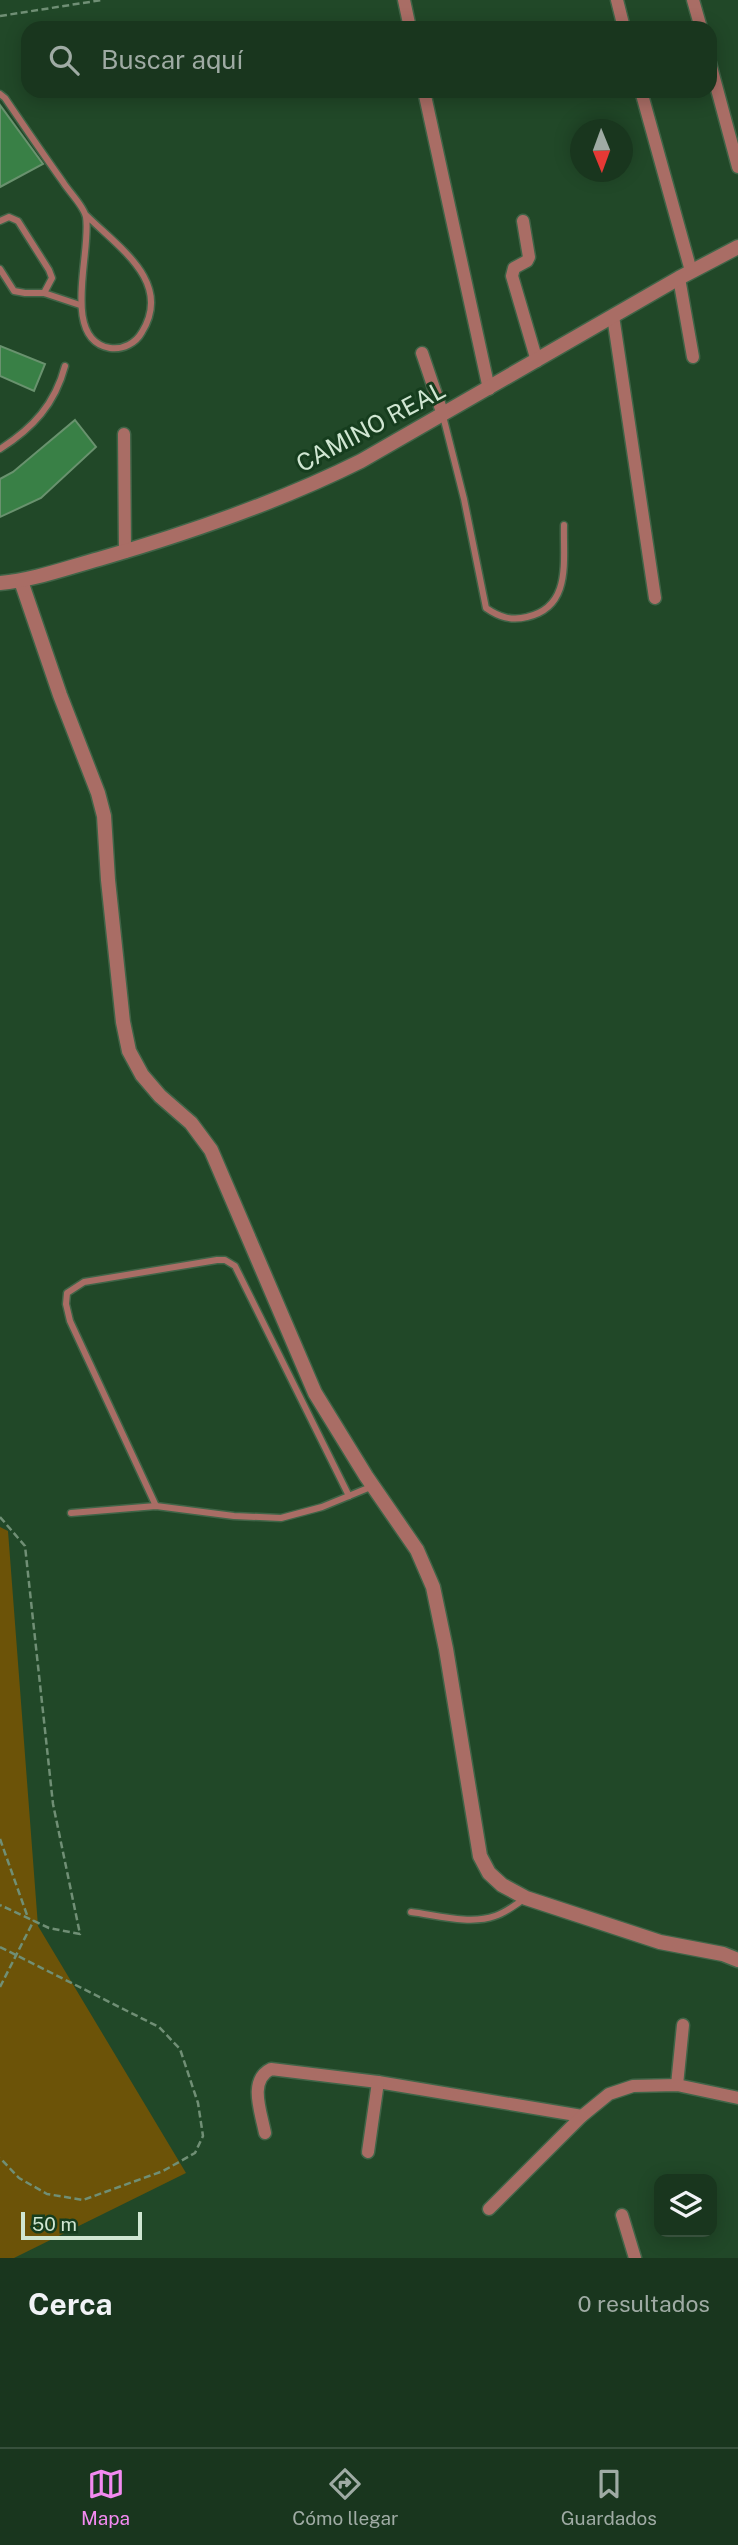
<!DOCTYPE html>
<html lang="es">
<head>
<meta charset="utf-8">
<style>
	:root { --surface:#19361e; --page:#26412b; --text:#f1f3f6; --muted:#9faba4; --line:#37503c; --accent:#f38af1 }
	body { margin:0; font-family:"Public Sans",sans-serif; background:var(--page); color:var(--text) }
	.controls { position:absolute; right:21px; bottom:21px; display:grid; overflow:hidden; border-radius:14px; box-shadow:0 4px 18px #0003 }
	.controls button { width:63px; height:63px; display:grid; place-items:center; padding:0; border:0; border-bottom:2px solid var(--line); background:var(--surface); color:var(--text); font:35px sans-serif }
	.compass { position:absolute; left:570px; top:119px; width:63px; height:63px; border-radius:50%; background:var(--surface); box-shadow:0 4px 18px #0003; rotate:179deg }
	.scale { position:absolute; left:21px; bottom:18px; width:121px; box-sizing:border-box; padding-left:7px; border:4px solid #d0e6d2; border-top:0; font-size:19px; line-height:24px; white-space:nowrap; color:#d0e6d2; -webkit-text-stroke:5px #163d1e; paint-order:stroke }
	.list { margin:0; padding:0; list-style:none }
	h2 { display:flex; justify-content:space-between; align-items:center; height:91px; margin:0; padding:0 28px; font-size:30px }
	h2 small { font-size:23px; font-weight:400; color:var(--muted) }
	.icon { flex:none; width:38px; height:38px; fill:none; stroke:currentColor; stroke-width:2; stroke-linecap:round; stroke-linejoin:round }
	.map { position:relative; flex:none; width:738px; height:2258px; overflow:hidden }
	.search { position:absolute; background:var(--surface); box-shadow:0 4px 18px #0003; left:21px; right:21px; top:21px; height:77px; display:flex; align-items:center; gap:18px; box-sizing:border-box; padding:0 24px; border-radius:21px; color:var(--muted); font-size:26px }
	.sheet { height:189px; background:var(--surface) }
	nav { display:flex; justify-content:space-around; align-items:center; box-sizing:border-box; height:98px; border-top:2px solid var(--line); background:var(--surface); font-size:19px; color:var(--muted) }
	nav a { display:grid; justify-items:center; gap:4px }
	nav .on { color:var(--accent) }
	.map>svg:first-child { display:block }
	.green { fill:#6c5308 }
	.building { fill:#398046; stroke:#69926e; stroke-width:2 }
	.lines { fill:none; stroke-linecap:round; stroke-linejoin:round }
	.service-casing { stroke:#406447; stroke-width:9 }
	.minor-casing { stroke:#406447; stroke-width:15 }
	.tertiary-casing { stroke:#406447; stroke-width:17 }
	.path { stroke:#708f75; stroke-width:2.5; stroke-dasharray:7 3.5; stroke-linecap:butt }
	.service { stroke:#a96d65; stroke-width:6 }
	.minor { stroke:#a96d65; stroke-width:12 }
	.tertiary { stroke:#a96d65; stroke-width:14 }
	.labels { text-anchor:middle; stroke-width:6; stroke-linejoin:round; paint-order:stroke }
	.street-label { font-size:24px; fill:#d0e6d2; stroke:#163d1e }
</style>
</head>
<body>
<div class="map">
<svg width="738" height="2258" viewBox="0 0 738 2258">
	<rect width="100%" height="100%" fill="#214828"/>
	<polygon class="green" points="0,1527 8,1531 38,1926 186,2173 14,2258 0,2258"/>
	<g class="building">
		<polygon points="0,105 43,164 0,187"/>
		<polygon points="0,346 45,364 34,391 0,376"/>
		<polygon points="75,420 96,447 41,498 0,517 0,479 13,472"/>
	</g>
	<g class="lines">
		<g class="service-casing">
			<g id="service">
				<path d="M0 94 5 98C24 126 43 154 63 182 69 192 84 206 86 217 92 250 60 340 110 348 123 350 136 343 142 332 173 282 118 247 86 215"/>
				<polyline points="0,221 9,217 18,221 49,270 52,278 44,293"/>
				<polyline points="0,269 14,291 25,293 44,293 80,305"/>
				<path d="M443 416 464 499 486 608C499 617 511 621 527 617 572 607 563 561 564 525"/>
				<path d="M0 449C33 428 55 404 65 366"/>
				<polyline points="156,1506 70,1321 66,1304 67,1293 84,1282 217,1260 225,1260 235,1266 349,1496"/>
				<polyline points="71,1513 156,1506 234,1516 281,1518 322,1507 373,1486"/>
				<path d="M411 1912C436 1915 470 1925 495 1916 505 1913 515 1905 524 1899"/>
			</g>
		</g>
		<g class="minor-casing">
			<g id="minor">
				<polyline points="404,0 410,28"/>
				<polyline points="617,0 624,28"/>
				<polyline points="693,0 701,28"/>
				<polyline points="710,63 738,167"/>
				<polyline points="424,91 489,389"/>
				<polyline points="641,91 691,271"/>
				<polyline points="523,221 529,257 527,261 514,268 512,276 537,361"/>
				<polyline points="679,278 693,357"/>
				<polyline points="613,316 655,598"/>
				<polyline points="422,353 443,415"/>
				<polyline points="124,434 125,552"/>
				<polyline points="677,2085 683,2025"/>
				<path d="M265 2133C261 2112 248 2080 271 2069L378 2082 582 2116"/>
				<polyline points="368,2152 378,2082"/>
				<polyline points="489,2209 582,2116 609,2094 633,2086 677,2085 738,2098"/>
				<polyline points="622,2215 635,2258"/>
			</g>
		</g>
		<g class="tertiary-casing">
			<g id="tertiary">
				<polyline points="21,581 60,695 98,793 104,816 108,880 123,1022 129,1051 142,1075 160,1096 191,1123 211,1150 315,1393 366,1476 417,1550 433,1587 446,1649 480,1856 489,1873 502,1885 526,1898 660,1942 723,1954 738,1960"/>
				<path d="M0 583C34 580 66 568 99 559 189 533 277 503 361 461L679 278 738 247"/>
			</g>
		</g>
		<g class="path">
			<polyline points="0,16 102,0"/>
			<polyline points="0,1517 25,1546 53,1804 80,1934 49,1928 0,1905"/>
			<polyline points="0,1839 27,1915"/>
			<polyline points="0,1947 159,2027 180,2049 198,2103 203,2136 195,2153 163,2171 83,2200 47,2194 19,2178 0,2158"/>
			<polyline points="0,1987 34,1920"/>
		</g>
		<use href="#service" class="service"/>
		<use href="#minor" class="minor"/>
		<use href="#tertiary" class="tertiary"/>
	</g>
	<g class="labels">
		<g class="street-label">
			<text transform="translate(371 427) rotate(-28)" y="8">CAMINO REAL</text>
		</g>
	</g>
</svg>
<div class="controls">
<button><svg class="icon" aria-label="layers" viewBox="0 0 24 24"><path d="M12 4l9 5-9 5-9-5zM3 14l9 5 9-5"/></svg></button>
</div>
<svg class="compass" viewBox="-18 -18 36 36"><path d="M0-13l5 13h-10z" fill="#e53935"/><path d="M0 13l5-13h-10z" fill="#9faba4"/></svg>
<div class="scale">50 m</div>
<div class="search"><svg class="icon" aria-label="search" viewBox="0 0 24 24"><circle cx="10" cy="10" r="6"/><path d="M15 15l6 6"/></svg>Buscar aquí</div>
</div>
<section class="sheet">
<h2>Cerca<small>0 resultados</small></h2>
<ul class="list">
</ul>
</section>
<nav>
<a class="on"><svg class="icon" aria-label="map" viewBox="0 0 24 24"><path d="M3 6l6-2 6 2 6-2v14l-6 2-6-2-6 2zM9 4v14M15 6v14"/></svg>Mapa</a>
<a><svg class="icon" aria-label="directions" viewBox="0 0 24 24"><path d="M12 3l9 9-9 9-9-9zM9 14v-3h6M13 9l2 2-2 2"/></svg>Cómo llegar</a>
<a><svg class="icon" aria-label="saved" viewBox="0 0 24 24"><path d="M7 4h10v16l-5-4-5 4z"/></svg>Guardados</a>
</nav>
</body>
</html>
